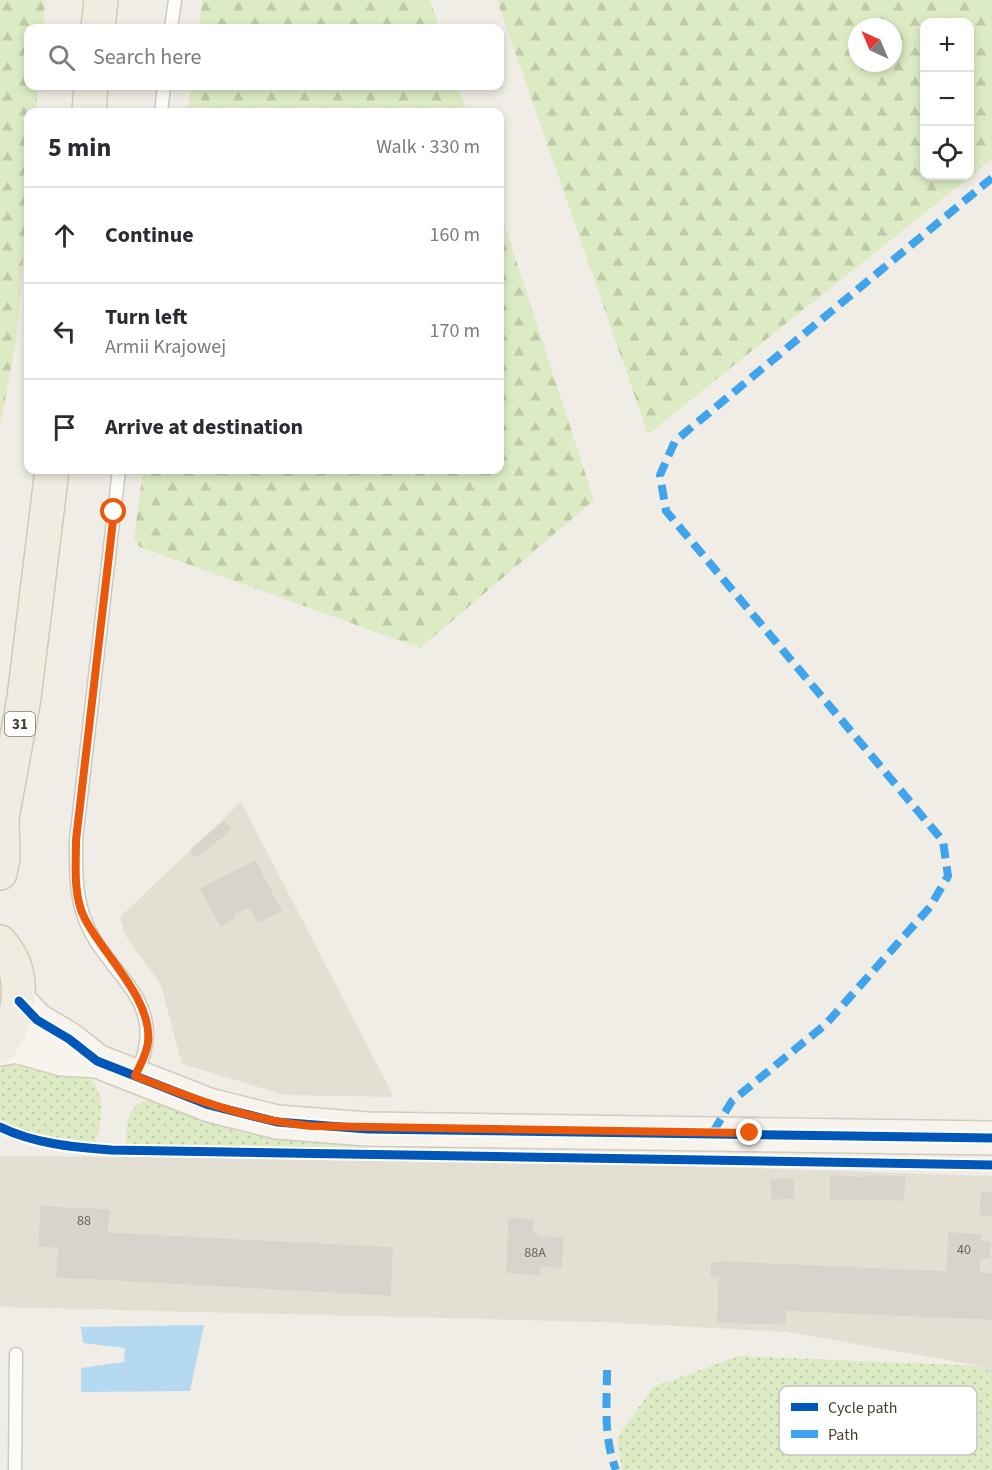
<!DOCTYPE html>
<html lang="en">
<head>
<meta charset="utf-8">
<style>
	:root { --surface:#fff; --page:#f2f2f3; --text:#2b2b33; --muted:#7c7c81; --line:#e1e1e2 }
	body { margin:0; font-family:"Source Sans 3",sans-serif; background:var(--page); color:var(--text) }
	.controls { position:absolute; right:18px; top:18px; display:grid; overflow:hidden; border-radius:12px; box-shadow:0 3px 9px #0003 }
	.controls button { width:54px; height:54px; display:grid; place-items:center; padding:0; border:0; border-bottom:2px solid var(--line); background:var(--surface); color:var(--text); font:30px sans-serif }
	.compass { position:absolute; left:848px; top:18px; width:54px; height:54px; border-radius:50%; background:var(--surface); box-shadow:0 3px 9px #0003; rotate:316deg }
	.stop { position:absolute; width:18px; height:18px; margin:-14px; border:4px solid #ea580c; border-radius:50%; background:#fff }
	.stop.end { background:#ea580c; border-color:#fff; box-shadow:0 2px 6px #0008 }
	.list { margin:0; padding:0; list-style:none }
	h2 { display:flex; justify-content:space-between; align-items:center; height:78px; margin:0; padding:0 24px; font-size:26px }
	h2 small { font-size:20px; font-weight:400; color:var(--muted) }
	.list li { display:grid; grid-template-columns:39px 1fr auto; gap:18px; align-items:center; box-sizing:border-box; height:96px; padding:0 24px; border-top:2px solid var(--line) }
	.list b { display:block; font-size:22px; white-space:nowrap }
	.list p { margin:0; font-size:20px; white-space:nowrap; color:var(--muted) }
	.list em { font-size:20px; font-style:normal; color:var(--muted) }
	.icon { flex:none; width:33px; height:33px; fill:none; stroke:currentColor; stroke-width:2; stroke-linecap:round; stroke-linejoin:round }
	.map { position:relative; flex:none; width:992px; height:1470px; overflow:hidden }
	.search { position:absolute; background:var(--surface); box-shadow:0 3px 9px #0003; left:24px; top:24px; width:480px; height:66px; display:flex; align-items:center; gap:15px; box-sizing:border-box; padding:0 21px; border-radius:12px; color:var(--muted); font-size:22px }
	.panel { position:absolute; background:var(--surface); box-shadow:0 3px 9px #0003; left:24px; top:108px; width:480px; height:366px; border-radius:12px }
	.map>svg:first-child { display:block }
	.residential { fill:#e4dfd3 }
	.grass { fill:url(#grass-dots) }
	.forest { fill:url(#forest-firs); fill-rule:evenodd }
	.water { fill:#b4d9f0 }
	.building { fill:#d8d4cd; stroke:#d8d4cc; stroke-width:1.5 }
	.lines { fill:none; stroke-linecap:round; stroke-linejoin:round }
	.lane-casing { stroke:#ccc9c2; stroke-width:15 }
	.secondary-casing { stroke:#d1ccbe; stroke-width:36 }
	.primary-casing { stroke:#d3c9b3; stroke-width:36 }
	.lane { stroke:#fdfcfb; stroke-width:12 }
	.secondary { stroke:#f6f4ed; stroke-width:33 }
	.primary { stroke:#f1ece2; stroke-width:33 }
	.quiet { stroke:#3fa4eb; stroke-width:8; stroke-dasharray:15 8; stroke-linecap:butt }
	.cycleway-casing { stroke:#fff; stroke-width:13 }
	.cycleway { stroke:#0057b8; stroke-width:9 }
	.route { stroke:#ea580c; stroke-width:8 }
	.labels { text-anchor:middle; stroke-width:4.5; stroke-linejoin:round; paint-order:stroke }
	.number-label { font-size:14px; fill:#6b645b }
	.shield { fill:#fff; stroke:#7d7770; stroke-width:1.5 }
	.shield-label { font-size:15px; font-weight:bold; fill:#453d33 }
	.key { fill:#fff; stroke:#c7c5c2; stroke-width:1.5 }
	.key-label { font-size:16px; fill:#453d33 }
</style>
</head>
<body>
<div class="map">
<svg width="992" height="1470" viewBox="0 0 992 1470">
	<defs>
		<pattern id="grass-dots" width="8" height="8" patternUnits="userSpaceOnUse" patternTransform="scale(1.5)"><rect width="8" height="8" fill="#ddebc4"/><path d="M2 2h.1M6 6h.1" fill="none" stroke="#bfcaa9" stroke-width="1.8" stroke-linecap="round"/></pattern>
		<pattern id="forest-firs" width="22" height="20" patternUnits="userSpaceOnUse" patternTransform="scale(1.5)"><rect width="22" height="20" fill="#ddebc4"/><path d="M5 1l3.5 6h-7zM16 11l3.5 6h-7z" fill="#bfcaa9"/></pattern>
	</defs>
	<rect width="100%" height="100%" fill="#f0ede6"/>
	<g class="residential">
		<polygon points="241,802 394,1097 285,1095 182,1064 161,985 125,935 120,917"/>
		<polygon points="0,1156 469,1159 992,1176 992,1374 982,1366 787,1332 599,1322 0,1307"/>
	</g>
	<g class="grass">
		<path d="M7 1061 86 1075C108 1095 102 1119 95 1144L38 1135 0 1121V1064Z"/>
		<path d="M157 1099 368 1144V1150L126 1145C126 1120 128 1100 157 1099Z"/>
		<polygon points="739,1356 982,1366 992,1374 992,1470 622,1470 617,1438 653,1387"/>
	</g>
	<g class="forest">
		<polygon points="0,0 45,0 43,28 28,28 28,86 38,86 36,112 28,112 28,198 17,336 0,427"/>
		<polygon points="202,0 430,0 440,28 199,28"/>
		<path d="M497 0H992V159L648 434ZM970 22V176H924V22ZM857 27H893V63H857Z"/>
		<polygon points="191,86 458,86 467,112 188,112"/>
		<polygon points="500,211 594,500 420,648 140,547 134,539 143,470 500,470"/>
	</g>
	<polygon class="water" points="204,1325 190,1391 81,1392 81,1368 124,1362 125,1348 83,1343 81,1327"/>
	<g class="building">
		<polygon points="224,822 231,829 196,857 191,850"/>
		<polygon points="255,861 281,911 258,922 250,906 233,915 234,918 221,926 201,889"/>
		<polygon points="831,1176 847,1177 846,1199 831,1199"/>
		<polygon points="868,1176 905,1177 903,1200 867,1199"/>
		<polygon points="847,1177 868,1178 867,1200 846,1199"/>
		<polygon points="771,1180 793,1180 794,1198 772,1199"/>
		<polygon points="982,1192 992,1193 992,1215 980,1215"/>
		<polygon points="41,1206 61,1208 59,1247 39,1246"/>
		<polygon points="61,1208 109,1210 107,1233 60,1230"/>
		<polygon points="509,1218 533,1220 532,1233 542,1237 563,1238 561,1267 540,1266 540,1275 507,1272"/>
		<polygon points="60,1230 107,1233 105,1279 57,1277"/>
		<polygon points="107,1233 122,1234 120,1280 105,1279"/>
		<polygon points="949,1233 981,1235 979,1274 947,1272"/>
		<polygon points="122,1234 392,1248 390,1295 120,1280"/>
		<polygon points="981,1242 990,1242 989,1258 980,1257"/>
		<polygon points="720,1262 992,1274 992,1319 785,1310 785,1324 718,1322"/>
		<polygon points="712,1263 720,1264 720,1276 711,1276"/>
	</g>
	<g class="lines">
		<g class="lane-casing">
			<g id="lane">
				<polyline points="171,28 175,0"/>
				<polyline points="161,112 164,86"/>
				<path d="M119 470 76 840C76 865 75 890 83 914 102 975 174 998 136 1074"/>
				<polyline points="15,1470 16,1354"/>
			</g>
		</g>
		<g class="secondary-casing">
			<g id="secondary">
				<polyline points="19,1001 37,1020 69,1039 97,1061 209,1105 277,1122 367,1129 992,1138"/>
				<polyline points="0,1049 16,1046 62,1059 97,1061"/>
			</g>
		</g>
		<g class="primary-casing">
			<g id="primary">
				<polyline points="98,28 101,0"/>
				<polyline points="89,112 91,86"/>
				<polyline points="0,873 3,858 2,818 24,698 52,470"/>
				<path d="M0 942C27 972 22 1016 0 1047"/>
			</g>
		</g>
		<use href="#lane" class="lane"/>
		<use href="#secondary" class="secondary"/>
		<use href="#primary" class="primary"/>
		<g class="quiet">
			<polyline points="713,1132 732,1101 826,1024 930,907 948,876 943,841 666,511 660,475 675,441 992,178"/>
			<path d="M607 1370C607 1405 603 1436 616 1470"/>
		</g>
		<g class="cycleway-casing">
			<g id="cycleway">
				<polyline points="19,1001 37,1020 69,1039 97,1061 209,1105 277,1122 367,1129 992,1138"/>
				<path d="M0 1127C35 1144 73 1147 111 1150L992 1165"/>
			</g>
		</g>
		<use href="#cycleway" class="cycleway"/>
	</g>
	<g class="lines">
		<path class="route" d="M114 512 76 840C76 864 73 895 84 917 102 954 153 999 148 1042 147 1054 140 1065 135 1076 194 1099 248 1120 311 1126L750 1133"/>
	</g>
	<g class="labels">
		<g class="number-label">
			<text x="84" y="1225">88</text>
			<text x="964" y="1254">40</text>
			<text x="535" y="1257">88A</text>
		</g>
		<rect class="shield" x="5" y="712" width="30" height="24" rx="4.5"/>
		<g class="shield-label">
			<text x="20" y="729">31</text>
		</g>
	</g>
	<rect x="779" y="1386" width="198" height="69" rx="9" class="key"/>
	<rect x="791" y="1403" width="27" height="8" fill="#0057b8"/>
	<rect x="791" y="1430" width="27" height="8" fill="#3fa4eb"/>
	<g class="key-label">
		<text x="828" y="1413">Cycle path</text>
		<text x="828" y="1440">Path</text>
	</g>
</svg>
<div class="controls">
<button>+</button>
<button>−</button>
<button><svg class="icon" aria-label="locate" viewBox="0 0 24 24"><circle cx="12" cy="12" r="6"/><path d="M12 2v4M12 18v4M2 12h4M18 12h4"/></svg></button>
</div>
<svg class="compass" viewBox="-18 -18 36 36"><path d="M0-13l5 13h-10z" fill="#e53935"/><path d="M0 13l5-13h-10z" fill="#7c7c81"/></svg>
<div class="stop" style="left:114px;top:512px"></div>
<div class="stop end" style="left:750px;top:1133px"></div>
<div class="search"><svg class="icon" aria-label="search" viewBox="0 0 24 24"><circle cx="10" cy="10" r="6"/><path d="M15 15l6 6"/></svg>Search here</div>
<section class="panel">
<h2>5 min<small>Walk · 330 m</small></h2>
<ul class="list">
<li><svg class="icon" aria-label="ahead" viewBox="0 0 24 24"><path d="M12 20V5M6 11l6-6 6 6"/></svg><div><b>Continue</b></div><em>160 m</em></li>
<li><svg class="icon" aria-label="left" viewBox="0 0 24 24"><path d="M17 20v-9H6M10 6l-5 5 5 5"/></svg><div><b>Turn left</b><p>Armii Krajowej</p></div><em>170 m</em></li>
<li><svg class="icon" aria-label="arrive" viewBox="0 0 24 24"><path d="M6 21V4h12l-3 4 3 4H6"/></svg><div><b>Arrive at destination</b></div></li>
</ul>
</section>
</div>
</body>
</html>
